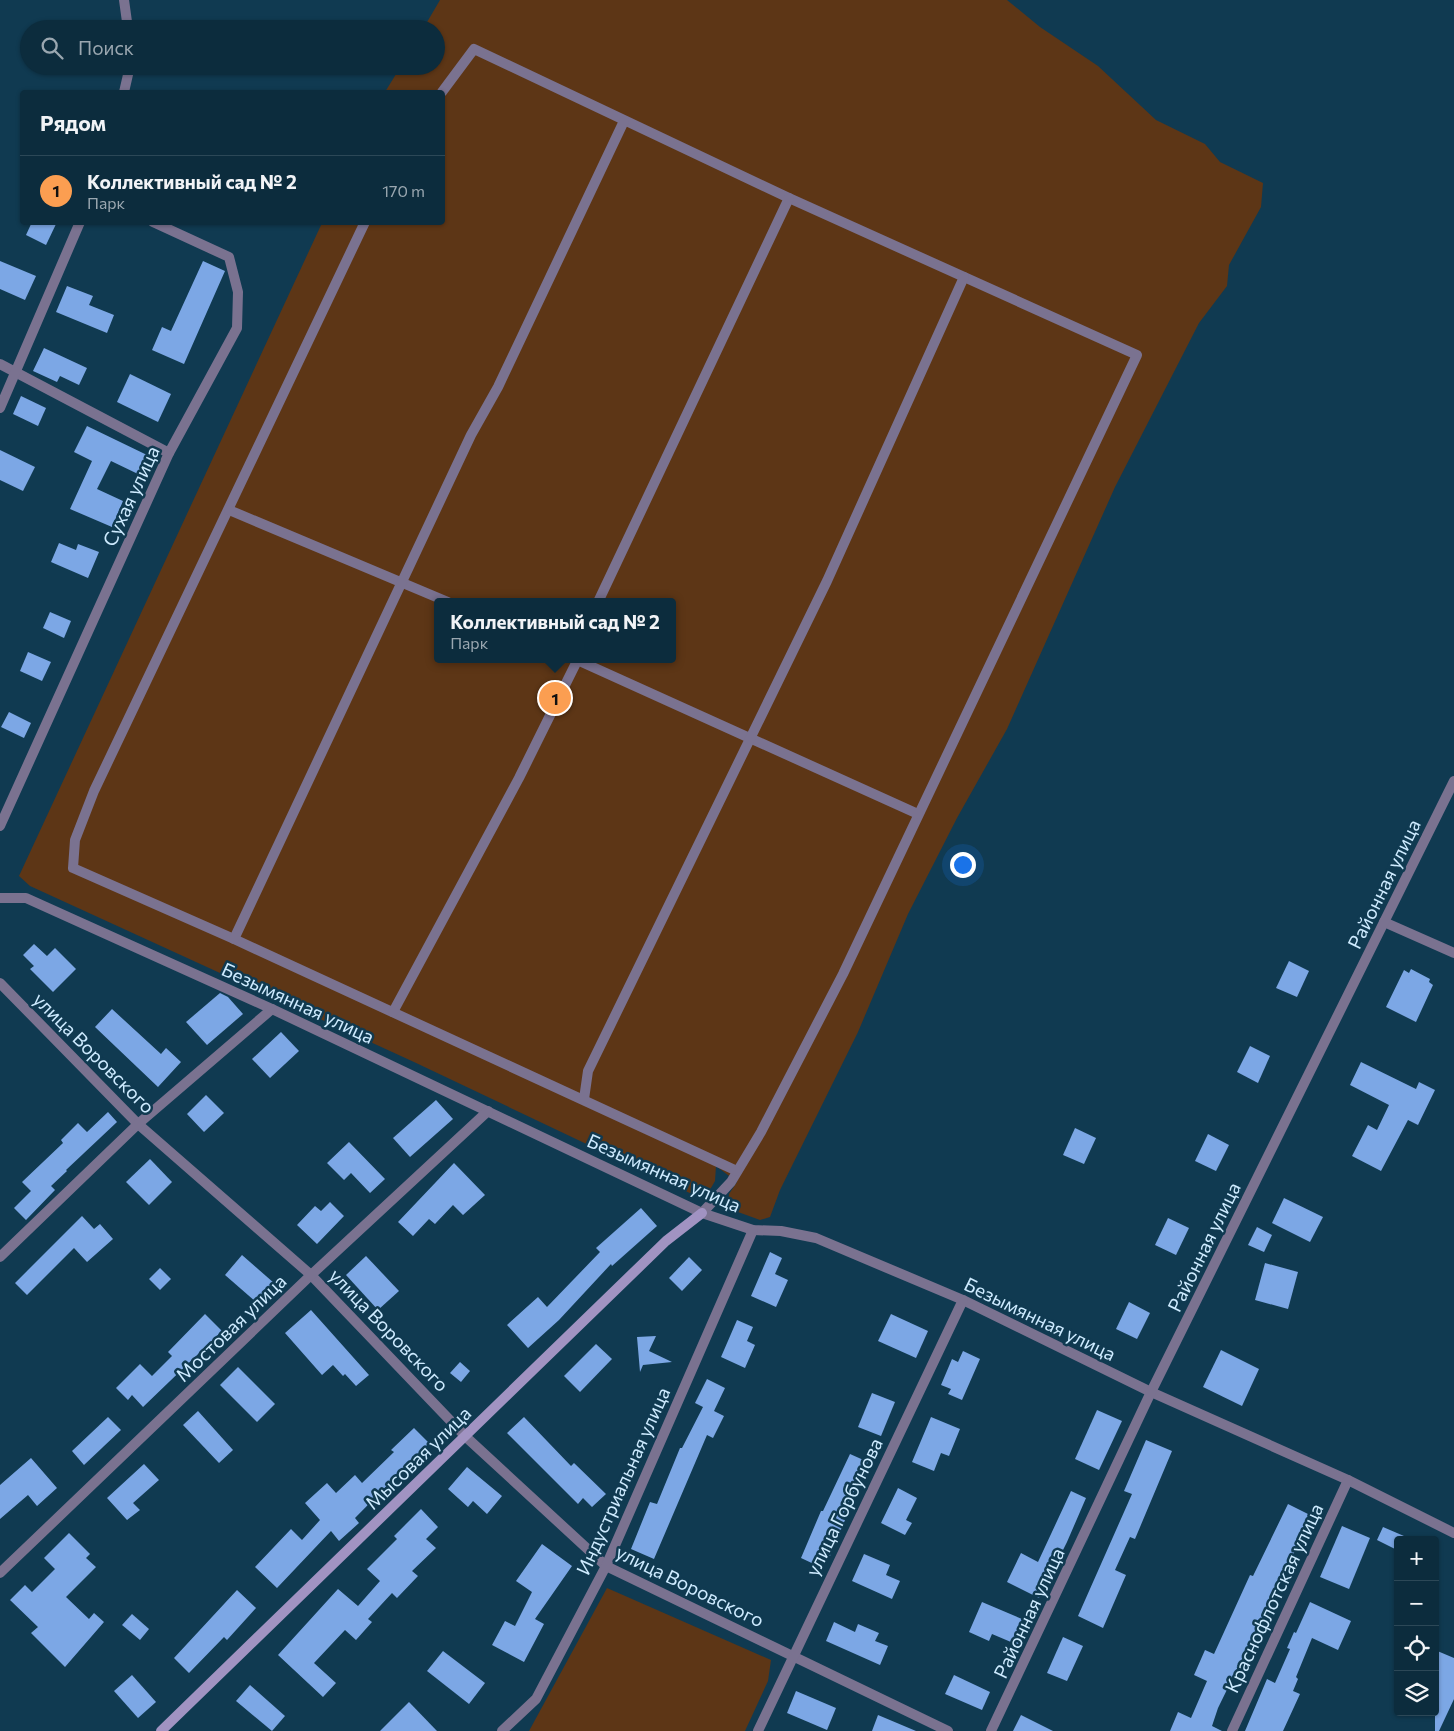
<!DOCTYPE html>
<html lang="ru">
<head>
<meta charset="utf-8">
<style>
	:root { --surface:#0c2c3d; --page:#153444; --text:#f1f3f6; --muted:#9aa7b0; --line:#2c4857; --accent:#fb9e51 }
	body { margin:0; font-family:Commissioner,sans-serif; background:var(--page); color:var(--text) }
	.controls { position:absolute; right:15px; bottom:15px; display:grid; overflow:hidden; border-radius:5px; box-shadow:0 1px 4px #0004 }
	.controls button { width:45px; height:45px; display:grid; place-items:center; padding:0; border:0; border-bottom:1px solid var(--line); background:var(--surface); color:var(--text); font:25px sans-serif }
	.you { position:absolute; left:962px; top:864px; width:18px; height:18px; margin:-12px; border:4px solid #fff; border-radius:50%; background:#1a73e8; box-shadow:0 0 0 8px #1a73e833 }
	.badge { display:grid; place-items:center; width:32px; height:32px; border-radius:50%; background:var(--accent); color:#111; font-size:16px; font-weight:700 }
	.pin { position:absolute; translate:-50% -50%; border:2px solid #fff; box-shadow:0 1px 5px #0006 }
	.popup { position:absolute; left:434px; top:598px; width:242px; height:65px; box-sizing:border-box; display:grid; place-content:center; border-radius:5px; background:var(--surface); filter:drop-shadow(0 1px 4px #0005); font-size:16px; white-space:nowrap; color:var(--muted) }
	.popup b { font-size:19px; color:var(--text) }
	.popup::after { content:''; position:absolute; left:50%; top:100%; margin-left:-10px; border:10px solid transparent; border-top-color:var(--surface) }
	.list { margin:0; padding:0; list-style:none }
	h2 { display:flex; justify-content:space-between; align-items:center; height:65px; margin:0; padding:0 20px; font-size:21px }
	h2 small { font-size:16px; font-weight:400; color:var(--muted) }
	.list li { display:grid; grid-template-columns:32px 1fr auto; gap:15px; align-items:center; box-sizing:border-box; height:70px; padding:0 20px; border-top:1px solid var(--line) }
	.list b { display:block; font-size:19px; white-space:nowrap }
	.list p { margin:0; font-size:16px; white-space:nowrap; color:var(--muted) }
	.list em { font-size:16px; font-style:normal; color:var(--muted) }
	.icon { flex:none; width:28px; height:28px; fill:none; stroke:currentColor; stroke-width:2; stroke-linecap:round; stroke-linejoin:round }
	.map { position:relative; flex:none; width:1454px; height:1731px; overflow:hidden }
	.search { position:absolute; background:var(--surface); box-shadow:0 1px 4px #0004; left:20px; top:20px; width:425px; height:55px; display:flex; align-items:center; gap:12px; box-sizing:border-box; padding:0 18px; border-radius:28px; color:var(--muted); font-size:19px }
	.panel { position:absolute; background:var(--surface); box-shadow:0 1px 4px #0004; left:20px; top:90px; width:425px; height:135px; border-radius:5px }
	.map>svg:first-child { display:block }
	.green { fill:#5d3616; fill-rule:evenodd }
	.building { fill:#7ca7e5 }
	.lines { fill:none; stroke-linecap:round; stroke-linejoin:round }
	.street { stroke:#7a7290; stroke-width:10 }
	.secondary { stroke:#a193c2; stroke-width:10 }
	.labels { text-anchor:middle; stroke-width:5; stroke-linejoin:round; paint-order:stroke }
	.street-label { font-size:19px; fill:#ceebff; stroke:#103a51 }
</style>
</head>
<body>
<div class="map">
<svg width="1454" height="1731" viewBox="0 0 1454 1731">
	<rect width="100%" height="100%" fill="#103a51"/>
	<g class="green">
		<path d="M440 0H1007L1040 27 1098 66 1156 120 1205 144 1220 162 1263 183 1261 207 1229 265 1227 286 1199 323 1115 487 1007 729 957 818 908 914 858 1032 780 1190 770 1217 760 1220 738 1212 728 1203 729 1194 737 1182 716 1166 715 1181 708 1193 694 1195 414 1062 30 886 19 876 322 223 442 222V92H385L401 66H436V29H423ZM438 602H672V659H438Z"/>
		<polygon points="607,1588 771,1660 768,1681 745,1731 529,1731"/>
	</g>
	<g class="building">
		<polygon points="32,222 57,222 46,245 26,235"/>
		<polygon points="0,261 36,276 25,300 0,289"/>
		<polygon points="203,261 225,271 184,364 152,350 162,327 171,331"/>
		<polygon points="67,286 93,296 89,305 114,315 107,333 56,312"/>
		<polygon points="44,348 87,368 79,385 60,376 57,382 33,371"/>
		<polygon points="130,374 171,394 158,422 117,402"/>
		<polygon points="21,396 46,408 38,426 13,414"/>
		<polygon points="87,426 147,455 138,474 111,461 97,489 123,501 112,527 70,509 92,461 74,452"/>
		<polygon points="0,450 35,467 23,491 0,480"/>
		<polygon points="59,543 76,550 78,544 99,552 88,578 51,562"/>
		<polygon points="50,612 71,621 64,638 43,628"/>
		<polygon points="28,652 51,662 42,681 20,671"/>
		<polygon points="9,712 31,723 24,738 1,727"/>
		<polygon points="34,944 47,956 55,948 76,969 53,992 30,969 34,966 23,955"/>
		<polygon points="1289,961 1309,971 1297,997 1276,988"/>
		<polygon points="1411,969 1430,979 1429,982 1433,985 1416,1022 1386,1007 1404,970 1409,973"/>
		<polygon points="220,993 228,997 243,1014 207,1045 186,1022"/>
		<polygon points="112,1009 161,1054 166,1048 181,1062 158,1087 95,1027"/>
		<polygon points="281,1032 299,1051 270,1078 252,1059"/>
		<polygon points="1250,1046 1270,1056 1258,1083 1237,1072"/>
		<polygon points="1361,1062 1416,1089 1419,1082 1435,1090 1418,1125 1408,1120 1381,1171 1352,1156 1368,1125 1377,1130 1389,1105 1350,1085"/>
		<polygon points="206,1095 224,1113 204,1132 187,1114"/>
		<polygon points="436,1100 453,1119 410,1157 393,1138"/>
		<polygon points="108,1112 117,1122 66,1170 67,1171 51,1186 55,1190 26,1220 14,1208 31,1191 22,1182 63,1143 61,1140 78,1123 87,1132"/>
		<polygon points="1075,1128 1096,1138 1084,1164 1063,1155"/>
		<polygon points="1208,1134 1229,1145 1216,1171 1195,1161"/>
		<polygon points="349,1142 385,1179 370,1193 351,1173 344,1180 327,1163"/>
		<polygon points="150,1159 172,1182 149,1205 126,1182"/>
		<polygon points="454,1163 485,1195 463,1215 453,1205 435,1224 429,1219 413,1236 398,1222"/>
		<polygon points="1284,1198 1323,1217 1310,1242 1272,1223"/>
		<polygon points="330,1202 344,1216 317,1244 297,1225 315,1206 321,1211"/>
		<polygon points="641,1208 657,1226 612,1266 611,1264 559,1320 528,1348 507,1325 538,1297 547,1307 600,1252 596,1248"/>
		<polygon points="82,1216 94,1229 100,1224 113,1239 87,1262 74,1248 27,1295 15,1283"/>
		<polygon points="1168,1218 1189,1228 1176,1255 1155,1245"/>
		<polygon points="1257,1227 1272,1235 1264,1252 1248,1245"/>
		<polygon points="770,1252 782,1258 775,1274 788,1280 776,1307 751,1296"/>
		<polygon points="242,1255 274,1283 256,1302 225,1275"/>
		<polygon points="366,1256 399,1291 378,1310 346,1275"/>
		<polygon points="689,1257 702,1270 682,1291 669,1278"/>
		<polygon points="1265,1263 1298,1272 1288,1309 1255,1300"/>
		<polygon points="160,1268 171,1279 160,1290 149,1279"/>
		<polygon points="1129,1302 1150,1313 1137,1339 1116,1329"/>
		<polygon points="311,1310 369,1375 356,1386 345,1374 343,1376 333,1365 322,1375 285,1333"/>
		<polygon points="205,1314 222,1331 143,1407 132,1395 128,1400 116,1388 140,1364 152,1376 172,1356 168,1352"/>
		<polygon points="891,1314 928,1331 916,1358 878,1341"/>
		<polygon points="737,1320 753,1327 747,1341 755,1345 745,1368 721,1357"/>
		<polygon points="656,1336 649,1351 672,1362 643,1365 640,1372 637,1337"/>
		<polygon points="596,1344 612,1359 580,1392 564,1376"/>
		<polygon points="1221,1350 1259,1369 1242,1406 1203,1387"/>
		<polygon points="963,1351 980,1359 962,1400 948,1394 951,1389 941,1385 952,1359 958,1362"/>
		<polygon points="460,1362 470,1371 461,1382 450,1373"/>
		<polygon points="238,1367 275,1404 257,1422 220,1385"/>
		<polygon points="707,1379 725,1388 714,1411 724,1416 713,1438 707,1435 654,1559 631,1549 650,1502 657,1504 680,1448 682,1448 703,1407 695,1403"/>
		<polygon points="872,1393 895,1402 881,1436 858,1427"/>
		<polygon points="1097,1410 1122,1421 1099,1470 1075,1459"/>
		<polygon points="198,1411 233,1450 219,1463 183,1425"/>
		<polygon points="108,1417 121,1430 84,1465 72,1451"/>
		<polygon points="524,1417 571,1466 574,1463 606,1494 592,1507 583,1498 578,1504 507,1433"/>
		<polygon points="931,1417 960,1429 949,1456 941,1453 934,1471 912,1462"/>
		<polygon points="414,1428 429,1443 355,1518 359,1523 339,1541 331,1531 277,1588 255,1567 291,1529 302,1540 320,1520 305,1503 327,1483 336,1493 355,1475 362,1483 394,1452 391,1450"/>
		<polygon points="1146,1440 1172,1451 1135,1539 1130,1537 1115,1570 1126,1575 1103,1628 1078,1616 1132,1494 1124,1491"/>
		<polygon points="850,1454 868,1462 841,1519 845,1520 830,1556 821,1553 816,1565 801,1558 821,1511 823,1511"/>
		<polygon points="31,1458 57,1488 37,1506 28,1495 0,1519 0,1485"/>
		<polygon points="144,1464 159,1480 133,1503 140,1510 127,1520 107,1498"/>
		<polygon points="467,1467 502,1496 487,1514 473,1501 468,1507 448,1489"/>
		<polygon points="898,1488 917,1498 906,1520 912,1523 905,1535 881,1523"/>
		<polygon points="1071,1491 1086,1498 1067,1542 1039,1598 1007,1582 1021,1553 1038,1562"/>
		<polygon points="1288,1504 1312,1516 1218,1708 1212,1726 1222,1731 1170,1731 1178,1712 1191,1718 1207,1681 1194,1675 1205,1650 1214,1654 1250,1575 1253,1576"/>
		<polygon points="421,1509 438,1527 426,1539 436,1548 412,1571 418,1576 397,1598 392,1593 368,1619 372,1622 356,1640 345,1630 314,1663 336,1683 323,1697 278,1655 338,1589 358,1606 380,1581 367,1569 397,1539 394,1536"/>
		<polygon points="1342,1526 1370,1538 1349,1589 1320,1577"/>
		<polygon points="1383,1527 1404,1536 1402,1540 1398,1540 1397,1550 1377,1540"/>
		<polygon points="69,1533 90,1554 86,1558 96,1567 66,1597 89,1619 94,1613 104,1622 65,1667 31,1633 38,1627 10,1600 25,1585 32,1592 55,1569 44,1558"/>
		<polygon points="542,1544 572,1566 535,1619 544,1624 524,1662 492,1645 505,1621 515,1626 532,1592 516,1581"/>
		<polygon points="864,1554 890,1565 886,1575 900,1581 892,1599 852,1581"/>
		<polygon points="237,1590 256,1608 227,1640 224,1637 189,1673 174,1658"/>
		<polygon points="982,1602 1029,1622 1018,1645 992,1634 989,1641 969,1632"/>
		<polygon points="1310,1602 1351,1621 1338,1650 1312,1638 1296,1677 1298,1679 1293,1691 1300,1694 1283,1731 1245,1731 1267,1679 1275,1683 1290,1649 1287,1648 1294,1632 1296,1633"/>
		<polygon points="132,1614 149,1629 140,1640 122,1625"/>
		<polygon points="834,1622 855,1632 858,1624 879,1633 875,1641 888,1646 880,1665 826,1641"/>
		<polygon points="1063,1637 1083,1646 1067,1681 1047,1673"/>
		<polygon points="1435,1650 1454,1658 1454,1699 1439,1731 1435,1731"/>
		<polygon points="443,1651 485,1683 469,1704 427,1671"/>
		<polygon points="132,1675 156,1702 138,1718 114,1691"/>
		<polygon points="954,1675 990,1692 982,1710 945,1694"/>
		<polygon points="250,1685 285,1716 272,1731 236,1701"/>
		<polygon points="796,1691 836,1708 827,1730 787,1713"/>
		<polygon points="409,1702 437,1731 380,1731"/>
		<polygon points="878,1715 916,1731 872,1731"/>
		<polygon points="1021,1715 1053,1731 1013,1731"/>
	</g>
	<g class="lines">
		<g class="street">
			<polyline points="124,0 128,29"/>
			<polyline points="124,92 130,66"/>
			<polyline points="442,92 474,49 789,198 1137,355 843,974 761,1132 731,1182 702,1213"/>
			<polyline points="365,222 94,791 75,840 73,868 234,939 737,1171"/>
			<polyline points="0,364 169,453"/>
			<polyline points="0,408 80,222"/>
			<polyline points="229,510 448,602"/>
			<polyline points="598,602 789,198"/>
			<polyline points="575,659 918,814"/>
			<polyline points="0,826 169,453 237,328 238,292 229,257 153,222"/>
			<polyline points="0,898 26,898 272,1009 702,1213 753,1230 781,1231 816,1238 963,1300 1151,1392 1348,1480 1454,1533"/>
			<polyline points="1384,922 1454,953"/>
			<polyline points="234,939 471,435 498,387 624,121"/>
			<polyline points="0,983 138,1124 311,1275 466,1437 606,1566 948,1731"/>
			<polyline points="393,1012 519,778 578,659"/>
			<polyline points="584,1099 588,1071 827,581 964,277"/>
			<polyline points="0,1257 138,1124 272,1009"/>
			<polyline points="0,1573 311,1275 488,1111"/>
			<polyline points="502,1731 536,1699 606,1566 753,1230"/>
			<polyline points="758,1731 963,1300"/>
			<polyline points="991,1731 1151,1392 1454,781"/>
			<polyline points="1232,1731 1348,1480"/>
		</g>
		<polyline class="secondary" points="161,1731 666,1241 702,1213"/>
	</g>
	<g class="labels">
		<g class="street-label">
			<text transform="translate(131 496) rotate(-65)" y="7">Сухая улица</text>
			<text transform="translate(1384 884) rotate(-64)" y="7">Районная улица</text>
			<text transform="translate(298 1003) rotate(25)" y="7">Безымянная улица</text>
			<text transform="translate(94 1053) rotate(45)" y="7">улица Воровского</text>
			<text transform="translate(664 1173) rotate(24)" y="7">Безымянная улица</text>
			<text transform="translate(1204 1247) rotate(-64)" y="7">Районная улица</text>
			<text transform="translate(1040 1319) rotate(26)" y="7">Безымянная улица</text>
			<text transform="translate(231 1328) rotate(-44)" y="7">Мостовая улица</text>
			<text transform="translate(389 1330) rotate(46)" y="7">улица Воровского</text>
			<text transform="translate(418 1458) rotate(-44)" y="7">Мысовая улица</text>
			<text transform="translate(623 1481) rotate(-66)" y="7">Индустриальная улица</text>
			<text transform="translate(844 1507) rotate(-64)" y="7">улица Горбунова</text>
			<text transform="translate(690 1586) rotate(26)" y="7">улица Воровского</text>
			<text transform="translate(1274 1598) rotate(-65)" y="7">Краснофлотская улица</text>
			<text transform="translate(1029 1613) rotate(-65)" y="7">Районная улица</text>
		</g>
	</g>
</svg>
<div class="controls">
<button>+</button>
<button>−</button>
<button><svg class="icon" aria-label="locate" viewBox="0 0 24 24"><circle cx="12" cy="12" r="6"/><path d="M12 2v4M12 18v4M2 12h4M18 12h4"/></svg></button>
<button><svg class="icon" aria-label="layers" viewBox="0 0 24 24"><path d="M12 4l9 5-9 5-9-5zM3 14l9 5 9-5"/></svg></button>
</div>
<div class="you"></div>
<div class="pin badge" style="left:555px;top:698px">1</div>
<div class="popup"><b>Коллективный сад № 2</b>Парк</div>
<div class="search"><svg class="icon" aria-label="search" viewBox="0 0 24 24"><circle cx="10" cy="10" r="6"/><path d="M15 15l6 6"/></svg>Поиск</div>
<section class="panel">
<h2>Рядом<small></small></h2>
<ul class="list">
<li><span class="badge">1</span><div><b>Коллективный сад № 2</b><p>Парк</p></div><em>170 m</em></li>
</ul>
</section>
</div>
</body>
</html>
